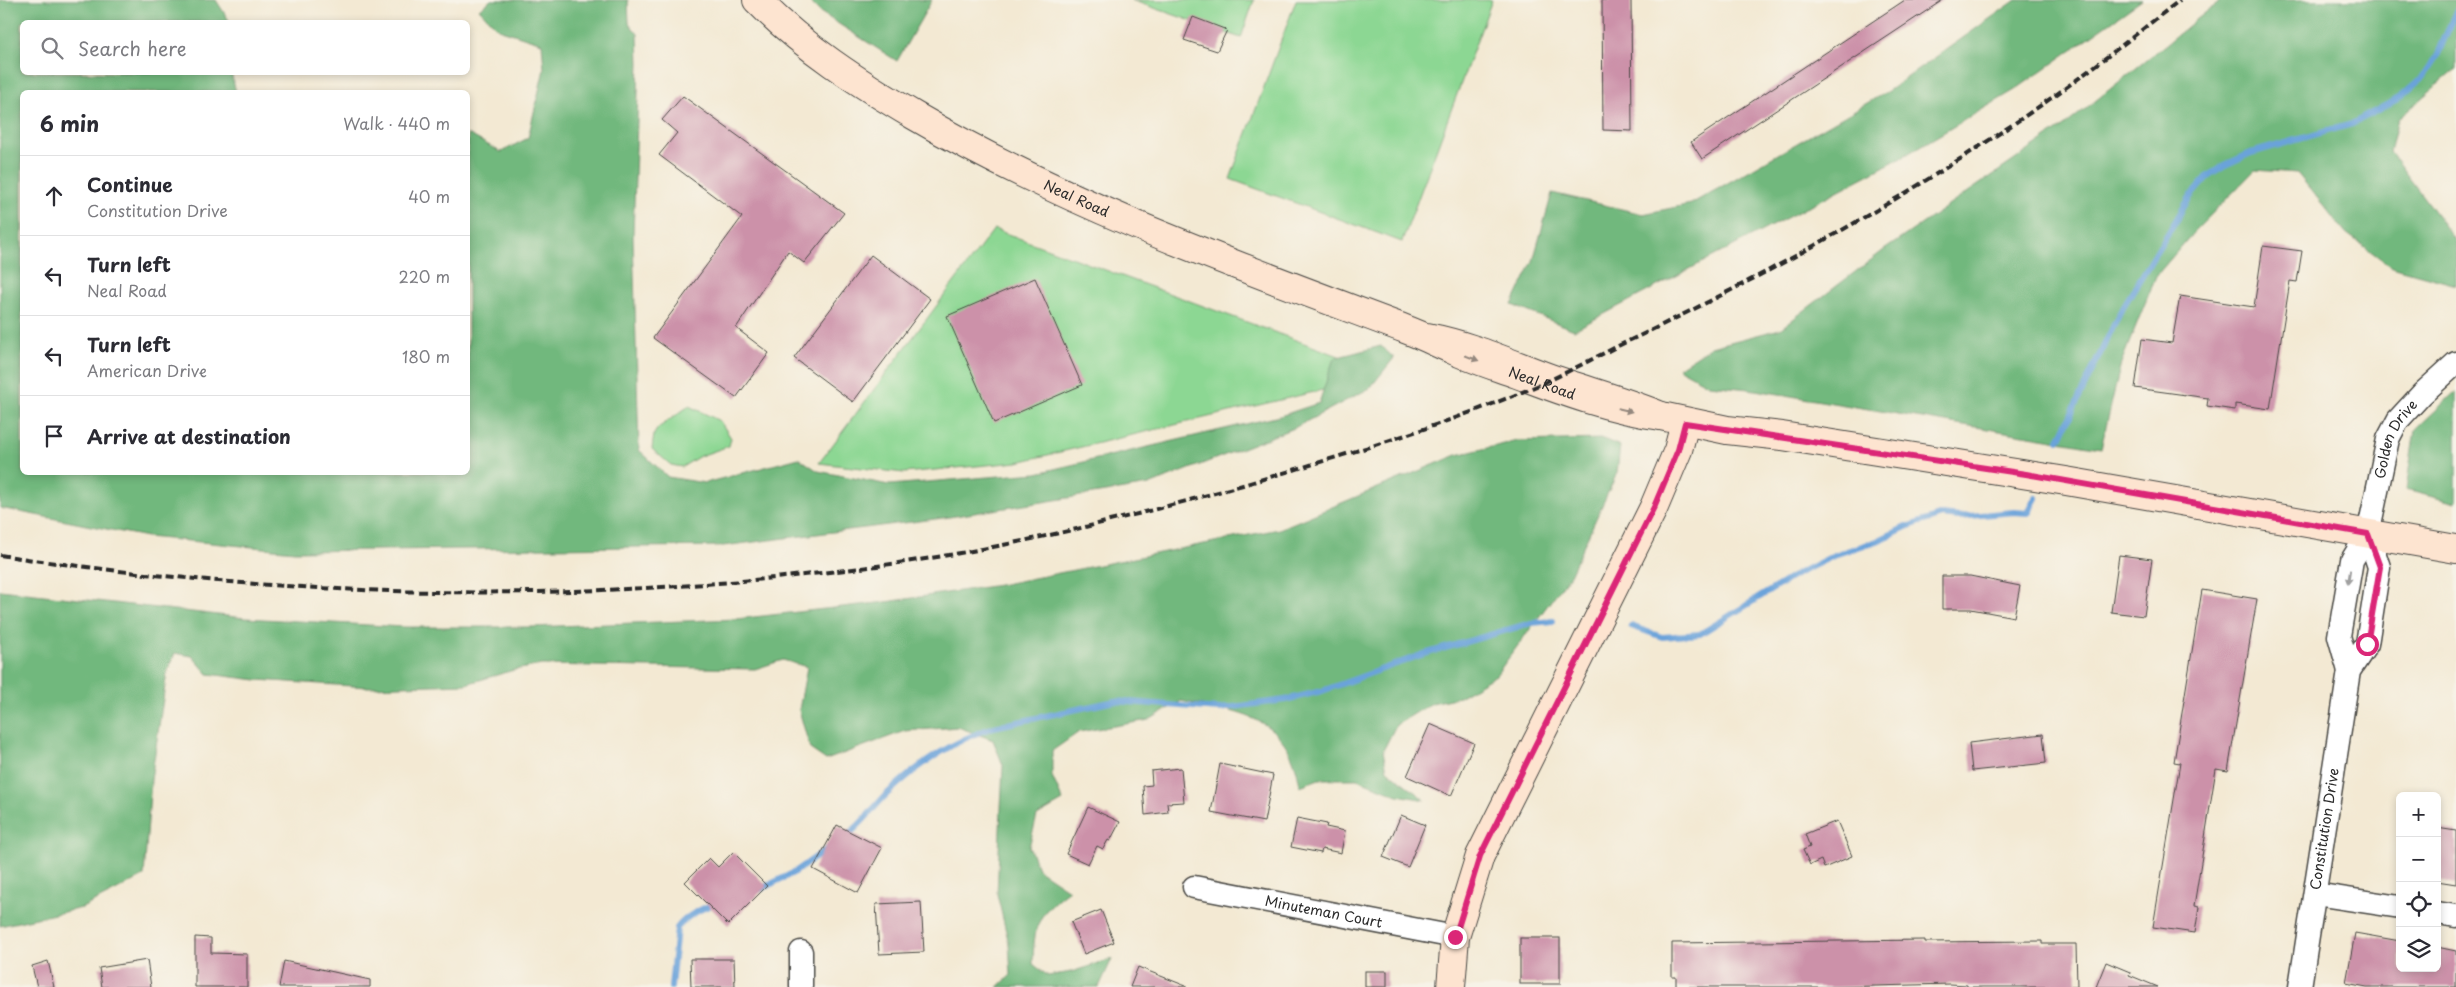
<!DOCTYPE html>
<html lang="en">
<head>
<meta charset="utf-8">
<style>
	:root { --surface:#fff; --page:#f7f7f7; --text:#2b2b33; --muted:#7c7c81; --line:#e1e1e2 }
	body { margin:0; font-family:"Playpen Sans",sans-serif; background:var(--page); color:var(--text) }
	.controls { position:absolute; right:15px; bottom:15px; display:grid; overflow:hidden; border-radius:8px; box-shadow:0 2px 8px #0003 }
	.controls button { width:45px; height:45px; display:grid; place-items:center; padding:0; border:0; border-bottom:1px solid var(--line); background:var(--surface); color:var(--text); font:25px sans-serif }
	.stop { position:absolute; width:15px; height:15px; margin:-11px; border:4px solid #db2777; border-radius:50%; background:#fff }
	.stop.end { background:#db2777; border-color:#fff; box-shadow:0 1px 5px #0008 }
	.list { margin:0; padding:0; list-style:none }
	h2 { display:flex; justify-content:space-between; align-items:center; height:65px; margin:0; padding:0 20px; font-size:21px }
	h2 small { font-size:16px; font-weight:400; color:var(--muted) }
	.list li { display:grid; grid-template-columns:32px 1fr auto; gap:15px; align-items:center; box-sizing:border-box; height:80px; padding:0 20px; border-top:1px solid var(--line) }
	.list b { display:block; font-size:19px; white-space:nowrap }
	.list p { margin:0; font-size:16px; white-space:nowrap; color:var(--muted) }
	.list em { font-size:16px; font-style:normal; color:var(--muted) }
	.icon { flex:none; width:28px; height:28px; fill:none; stroke:currentColor; stroke-width:2; stroke-linecap:round; stroke-linejoin:round }
	.map { position:relative; flex:none; width:2456px; height:987px; overflow:hidden }
	.search { position:absolute; background:var(--surface); box-shadow:0 2px 8px #0003; left:20px; top:20px; width:450px; height:55px; display:flex; align-items:center; gap:12px; box-sizing:border-box; padding:0 18px; border-radius:8px; color:var(--muted); font-size:19px }
	.panel { position:absolute; background:var(--surface); box-shadow:0 2px 8px #0003; left:20px; top:90px; width:450px; height:385px; border-radius:8px }
	.map>svg:first-child { display:block }
	.green { fill:#8cd793; stroke:#5c815f }
	.forest { fill:#71b87d; stroke:#4e7254 }
	.lines { fill:none; stroke-linecap:round; stroke-linejoin:round }
	.stream { stroke:#6ba3da; stroke-width:6 }
	.building { fill:#cc91a9 }
	.street-casing { stroke:#494844; stroke-width:25 }
	.secondary-casing { stroke:#494844; stroke-width:30 }
	.street { stroke:#fff; stroke-width:22 }
	.secondary { stroke:#fde4d0; stroke-width:28 }
	.rail { stroke:#2b2b2b; stroke-width:4; stroke-dasharray:8 4; stroke-linecap:butt }
	.oneway { fill:#94887e }
	.oneway2 { fill:#a0a0a0 }
	.route { stroke:#db2777; stroke-width:6 }
	.labels { text-anchor:middle; stroke-width:4.5; stroke-linejoin:round; paint-order:stroke }
	.street-label { font-size:14px; fill:#2b2b2b; stroke:#f7f3e8 }
</style>
</head>
<body>
<div class="map">
<svg width="2456" height="987" viewBox="0 0 2456 987">
	<rect width="100%" height="100%" fill="#f7f3e8"/>
	<filter id="ink" filterUnits="userSpaceOnUse"><feTurbulence type="fractalNoise" baseFrequency=".02" numOctaves="2"/><feDisplacementMap in="SourceGraphic" scale="10" xChannelSelector="R" yChannelSelector="G"/><feConvolveMatrix kernelMatrix="1 2 1 2 8 2 1 2 1" color-interpolation-filters="sRGB"/></filter>
	<filter id="wash" filterUnits="userSpaceOnUse"><feTurbulence type="fractalNoise" baseFrequency=".0096" numOctaves="4" result="noise"/><feDisplacementMap in="SourceGraphic" scale="20" xChannelSelector="R" yChannelSelector="G"/><feGaussianBlur stdDeviation="1.12" result="paint"/><feColorMatrix in="noise" values="0 0 0 0 0 0 0 0 0 0 0 0 0 0 0 0 0 1.4 0 .05"/><feComposite in="paint" operator="in"/></filter>
	<g filter="url(#wash)">
		<rect width="100%" height="100%" fill="#f3e9d3"/>
		<g class="green">
			<polygon points="1131,0 1254,0 1241,38"/>
			<polygon points="1296,0 1492,0 1402,242 1230,179"/>
			<polygon points="994,229 1350,360 1348,384 1018,462 904,473 819,463"/>
			<polygon points="689,406 720,421 731,438 729,446 700,456 682,467 671,465 652,449 654,434 658,428"/>
		</g>
		<g class="forest">
			<polygon points="0,0 216,0 230,22 22,22 22,72 231,73 236,92 22,92 22,472 468,472 468,134 501,152 528,138 544,69 542,43 498,29 479,9 491,0 628,0 629,23 638,34 639,64 633,235 639,450 668,477 705,483 799,458 818,471 889,485 1037,473 1280,416 1319,403 1334,358 1381,346 1394,358 1370,388 1296,427 1149,485 943,518 723,546 295,551 147,537 0,508"/>
			<polygon points="808,0 932,0 897,61 820,12"/>
			<polygon points="2016,0 2142,0 2015,90 1904,156 1574,330 1512,305 1533,261 1552,193 1643,214 1691,204 1888,91"/>
			<polygon points="2221,0 2456,0 2456,69 2398,118 2390,152 2456,241 2456,285 2392,267 2346,233 2297,173 2255,170 2192,234 2156,276 2121,363 2101,448 1749,389 1709,385 1678,368 1711,347 1780,329 1884,250 2064,126"/>
			<polygon points="2456,391 2456,502 2406,489 2415,430"/>
			<path d="M1603 439 1620 446 1617 473 1570 575 1496 675 1459 697 1432 703 1396 725 1383 751 1387 770 1425 800 1398 795 1357 779H1319L1300 786C1289 715 1241 713 1181 701L1149 720 1079 732 1052 751V776L1063 801 1037 816 1029 847 1039 870 1069 890C1037 914 1034 925 1033 964L1048 976 1071 972 1112 959 1099 987H998L1011 975 1009 944 997 894 1003 765 993 740 958 727 905 731 826 760 810 749 799 710 807 667 783 660 755 669 542 665 514 670 466 684 368 687 257 680 208 674 192 656 175 653 167 672 151 780 144 876 82 908 0 926V590L245 618 404 627H531L736 619 886 602 999 585 1279 529 1457 455 1517 441Z"/>
		</g>
		<g class="lines">
			<g class="stream">
				<polyline points="2059,440 2120,312 2190,197 2209,175 2225,165 2251,153 2352,124 2401,97 2422,78 2438,54 2456,11"/>
				<polyline points="1631,626 1662,637 1700,634 1797,574 1837,554 1877,541 1906,527 1942,515 1959,517 2014,512 2028,513 2036,498"/>
				<path d="M846 836C862 825 874 806 889 792 918 765 956 739 994 727L1115 701 1219 709 1285 700 1322 691 1421 655 1531 623 1553 621"/>
				<polyline points="757,891 795,872 827,849"/>
				<path d="M671 987 677 928C687 915 701 909 716 903"/>
			</g>
		</g>
		<g id="blocks">
			<g class="building">
				<polygon points="1602,0 1631,0 1632,131 1603,130"/>
				<polygon points="1905,0 1943,0 1702,159 1691,142"/>
				<polygon points="1193,17 1227,30 1217,51 1184,40"/>
				<polygon points="683,96 844,213 804,263 788,251 736,328 769,353 736,398 653,338 742,217 659,155 677,133 662,120"/>
				<polygon points="2263,246 2302,251 2297,282 2290,281 2270,409 2235,404 2235,410 2207,406 2208,398 2135,388 2142,339 2172,343 2180,296 2254,307"/>
				<polygon points="871,255 930,299 853,402 794,358"/>
				<polygon points="1035,278 1082,385 994,423 947,316"/>
				<polygon points="2119,555 2152,559 2144,616 2111,612"/>
				<polygon points="1942,576 1970,576 2020,586 2014,617 1971,609 1942,609"/>
				<polygon points="2202,590 2257,599 2228,771 2216,769 2194,906 2199,907 2195,933 2153,927 2180,763 2174,762"/>
				<polygon points="1430,724 1474,743 1451,796 1407,776"/>
				<polygon points="2043,734 2046,763 1972,771 1969,743"/>
				<polygon points="1220,764 1273,775 1264,822 1211,812"/>
				<polygon points="1181,768 1184,802 1167,803 1168,812 1145,815 1143,786 1152,785 1151,771"/>
				<polygon points="1088,807 1120,822 1110,841 1108,840 1103,849 1097,846 1088,864 1066,854"/>
				<polygon points="1401,815 1425,825 1408,867 1383,857"/>
				<polygon points="1297,818 1327,824 1326,827 1345,831 1341,853 1322,849 1321,853 1291,847"/>
				<polygon points="1837,821 1852,856 1824,868 1821,860 1810,865 1803,850 1810,847 1805,834"/>
				<polygon points="837,825 882,848 858,893 813,869"/>
				<polygon points="2437,828 2456,831 2456,884 2437,881"/>
				<polygon points="733,852 767,886 728,925 685,882 709,858 718,867"/>
				<polygon points="921,902 924,952 879,954 876,904"/>
				<polygon points="1101,910 1114,942 1084,954 1071,922"/>
				<polygon points="2355,933 2400,941 2400,968 2437,968 2437,947 2456,951 2456,987 2367,987 2346,983"/>
				<polygon points="195,937 211,938 211,953 247,954 247,987 195,987"/>
				<rect x="1520" y="938" width="40" height="46"/>
				<polygon points="1925,940 1925,942 2042,941 2042,944 2076,944 2077,987 1967,987 1967,985 1950,984 1836,987 1676,987 1676,977 1672,977 1672,943"/>
				<polygon points="690,959 734,959 735,987 691,987"/>
				<polygon points="147,960 151,987 102,987 99,968"/>
				<polygon points="48,961 54,987 37,987 32,966"/>
				<polygon points="284,961 370,980 370,987 279,987"/>
				<polygon points="2106,962 2130,972 2129,975 2158,987 2096,987"/>
				<polygon points="1138,967 1186,986 1186,987 1130,987"/>
				<rect x="1365" y="971" width="22" height="16"/>
			</g>
		</g>
	</g>
	<g filter="url(#ink)">
		<use href="#blocks" fill-opacity="0" stroke="#494844" stroke-width="1"/>
		<g class="lines">
			<g class="street-casing">
				<g id="street">
					<path id="s1" d="M2349 671 2339 636 2352 560 2368 534 2388 439 2398 420 2422 394 2456 363"/>
					<path id="s2" d="M1194 887 1455 937"/>
					<polyline points="2315,894 2400,907"/>
					<polyline points="2437,913 2456,916"/>
					<polyline points="801,987 801,952"/>
					<path id="s3" d="M2300 987 2349 671 2367 644 2379 567 2368 534"/>
				</g>
			</g>
			<g class="secondary-casing">
				<g id="secondary">
					<path id="s4" d="M757 0C803 47 859 83 915 116 1069 206 1238 266 1405 329 1421 335 1435 342 1451 349 1472 359 1495 366 1517 374 1564 392 1611 409 1661 416 1625 401 1587 391 1550 378 1509 363 1470 345 1427 337"/>
					<polyline points="1661,416 1727,430 1782,436 2066,481 2456,549"/>
					<polyline points="1451,987 1455,937 1480,856 1654,507 1678,450 1685,423"/>
				</g>
			</g>
			<use href="#street" class="street"/>
			<use href="#secondary" class="secondary"/>
			<path class="rail" d="M0 555C303 601 602 606 905 562 1035 543 1164 509 1290 471 1371 447 1454 421 1532 388 1568 373 1602 353 1637 337 1774 271 1906 198 2031 112 2083 77 2131 38 2180 0"/>
		</g>
		<defs><path id="oneway-solid" d="M-6-.8H1V-3.2L6.5 0L1 3.2V.8H-6Z" transform="scale(1.25)"/></defs>
		<g class="oneway">
			<use href="#oneway-solid" transform="translate(1472 358) rotate(21)"/>
			<use href="#oneway-solid" transform="translate(1625 410) rotate(14)"/>
		</g>
		<use class="oneway2" href="#oneway-solid" transform="translate(2349 577) rotate(99)"/>
	</g>
	<g class="lines" filter="url(#ink)">
		<polyline class="route" points="1455,937 1480,856 1654,507 1678,450 1685,423 2026,474 2368,534 2380,567 2367,644"/>
	</g>
	<g class="labels">
		<g class="street-label">
			<text dy="5" stroke="none"><textPath href="#s4" startOffset="378">Neal Road</textPath></text>
			<text dy="5" stroke="none"><textPath href="#s4" startOffset="879">Neal Road</textPath></text>
			<text dy="5" stroke="none"><textPath href="#s1" startOffset="244">Golden Drive</textPath></text>
			<text dy="5" stroke="none"><textPath href="#s3" startOffset="160">Constitution Drive</textPath></text>
			<text dy="5" stroke="none"><textPath href="#s2" startOffset="132">Minuteman Court</textPath></text>
		</g>
	</g>
</svg>
<div class="controls">
<button>+</button>
<button>−</button>
<button><svg class="icon" aria-label="locate" viewBox="0 0 24 24"><circle cx="12" cy="12" r="6"/><path d="M12 2v4M12 18v4M2 12h4M18 12h4"/></svg></button>
<button><svg class="icon" aria-label="layers" viewBox="0 0 24 24"><path d="M12 4l9 5-9 5-9-5zM3 14l9 5 9-5"/></svg></button>
</div>
<div class="stop" style="left:2367px;top:644px"></div>
<div class="stop end" style="left:1455px;top:937px"></div>
<div class="search"><svg class="icon" aria-label="search" viewBox="0 0 24 24"><circle cx="10" cy="10" r="6"/><path d="M15 15l6 6"/></svg>Search here</div>
<section class="panel">
<h2>6 min<small>Walk · 440 m</small></h2>
<ul class="list">
<li><svg class="icon" aria-label="ahead" viewBox="0 0 24 24"><path d="M12 20V5M6 11l6-6 6 6"/></svg><div><b>Continue</b><p>Constitution Drive</p></div><em>40 m</em></li>
<li><svg class="icon" aria-label="left" viewBox="0 0 24 24"><path d="M17 20v-9H6M10 6l-5 5 5 5"/></svg><div><b>Turn left</b><p>Neal Road</p></div><em>220 m</em></li>
<li><svg class="icon" aria-label="left" viewBox="0 0 24 24"><path d="M17 20v-9H6M10 6l-5 5 5 5"/></svg><div><b>Turn left</b><p>American Drive</p></div><em>180 m</em></li>
<li><svg class="icon" aria-label="arrive" viewBox="0 0 24 24"><path d="M6 21V4h12l-3 4 3 4H6"/></svg><div><b>Arrive at destination</b></div></li>
</ul>
</section>
</div>
</body>
</html>
